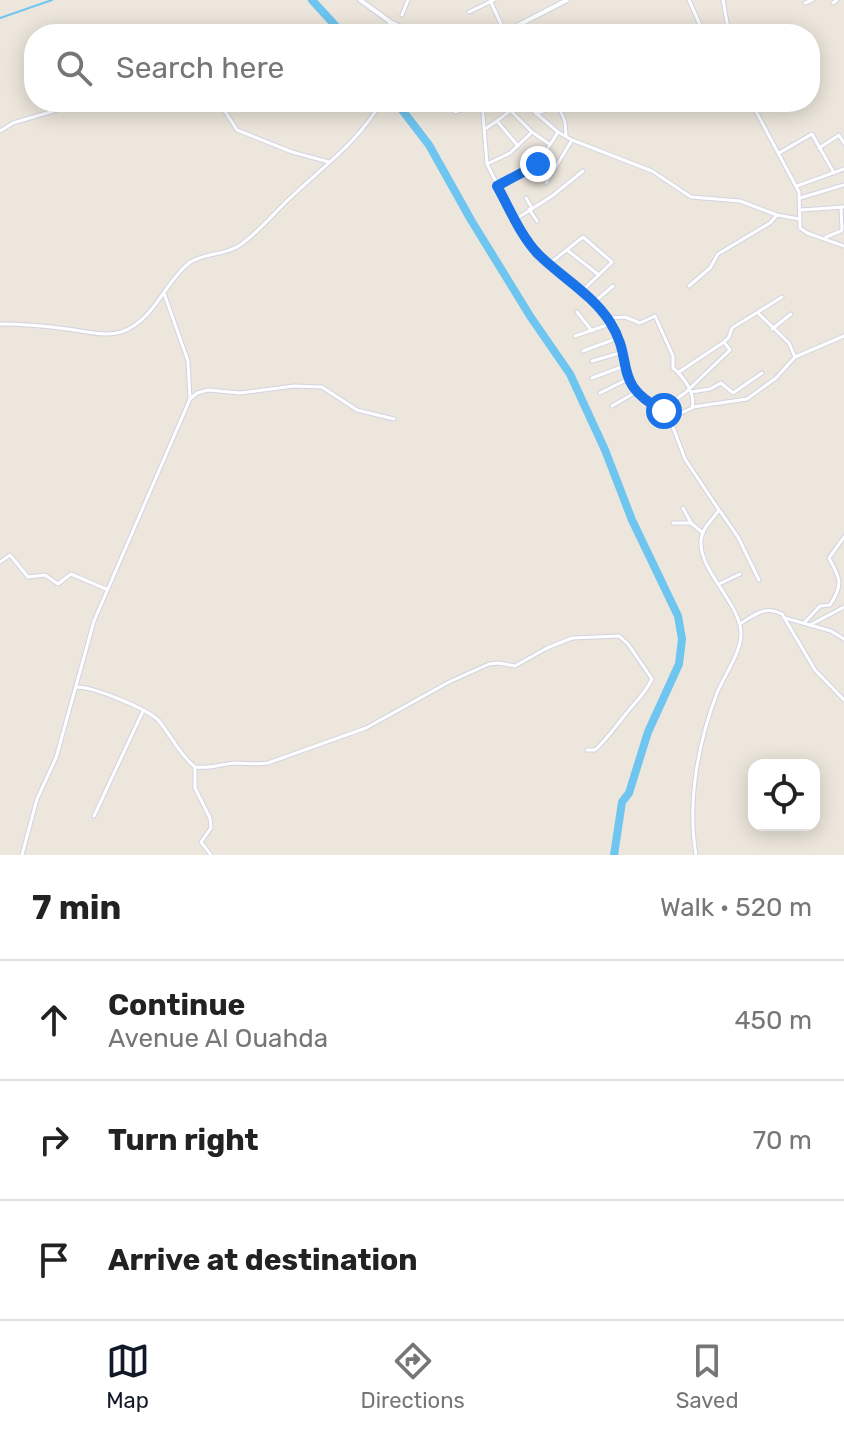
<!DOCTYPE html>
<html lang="en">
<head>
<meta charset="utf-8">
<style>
	:root { --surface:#fff; --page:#f2f2f2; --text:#222; --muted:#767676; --line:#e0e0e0; --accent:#111827 }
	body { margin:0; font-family:Rubik,sans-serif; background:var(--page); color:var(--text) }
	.controls { position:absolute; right:24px; bottom:24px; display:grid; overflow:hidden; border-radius:16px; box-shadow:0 4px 20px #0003 }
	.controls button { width:72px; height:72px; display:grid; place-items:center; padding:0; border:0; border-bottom:2px solid var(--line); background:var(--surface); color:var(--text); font:40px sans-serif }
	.stop { position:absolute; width:24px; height:24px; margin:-18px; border:6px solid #1a73e8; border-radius:50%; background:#fff }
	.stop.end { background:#1a73e8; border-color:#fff; box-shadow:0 2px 8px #0008 }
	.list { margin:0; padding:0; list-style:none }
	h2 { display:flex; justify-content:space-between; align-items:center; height:104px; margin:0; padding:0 32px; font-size:34px }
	h2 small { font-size:26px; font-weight:400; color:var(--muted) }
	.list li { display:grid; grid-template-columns:52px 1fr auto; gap:24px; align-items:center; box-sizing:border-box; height:120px; padding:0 32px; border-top:2px solid var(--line) }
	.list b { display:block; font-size:30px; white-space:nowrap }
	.list p { margin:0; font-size:26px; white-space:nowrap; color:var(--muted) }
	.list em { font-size:26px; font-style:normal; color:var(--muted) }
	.icon { flex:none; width:44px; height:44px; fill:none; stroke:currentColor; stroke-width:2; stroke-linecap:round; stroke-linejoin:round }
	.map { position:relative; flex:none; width:844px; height:855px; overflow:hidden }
	.search { position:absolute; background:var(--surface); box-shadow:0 4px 20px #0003; left:24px; right:24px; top:24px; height:88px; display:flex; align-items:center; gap:20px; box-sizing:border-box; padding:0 28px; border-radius:32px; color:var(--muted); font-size:30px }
	.sheet { height:464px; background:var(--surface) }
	nav { display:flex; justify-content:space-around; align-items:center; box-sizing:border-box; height:112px; border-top:2px solid var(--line); background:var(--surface); font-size:22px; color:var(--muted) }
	nav a { display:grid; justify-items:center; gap:4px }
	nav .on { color:var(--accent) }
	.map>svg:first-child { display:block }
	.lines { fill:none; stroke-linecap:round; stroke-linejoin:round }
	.stream { stroke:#6dc5f0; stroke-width:2 }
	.river { stroke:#6dc5f0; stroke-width:8 }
	.minor-casing { stroke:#d1d3e3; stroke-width:5 }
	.tertiary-casing { stroke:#d1d3e3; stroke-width:6 }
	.minor { stroke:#fff; stroke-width:3 }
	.tertiary { stroke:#fff; stroke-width:4 }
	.route { stroke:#1a73e8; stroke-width:10 }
</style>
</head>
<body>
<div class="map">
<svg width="844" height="855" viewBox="0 0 844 855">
	<rect width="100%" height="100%" fill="#ece6dc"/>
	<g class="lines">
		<polyline class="stream" points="0,18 52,0"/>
		<g class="river">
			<polyline points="312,0 343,34"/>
			<polyline points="396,102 429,145 471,220 530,316 570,374 605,450 632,520 678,616 682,639 679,664 648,732 629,793 622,802 614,855"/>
		</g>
		<g class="minor-casing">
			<g id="minor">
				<polyline points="490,0 505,33"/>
				<polyline points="689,0 704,34"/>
				<polyline points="723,0 729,34"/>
				<polyline points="805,3 812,0"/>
				<polyline points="833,3 837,0"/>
				<polyline points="469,12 494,0"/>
				<polyline points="402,15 408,0"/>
				<polyline points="712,34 730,30"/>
				<polyline points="219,102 237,130 292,152 329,162"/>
				<path d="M482 102 487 164 526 241 606 315 622 349 625 372 629 381 646 401 668 414 685 459 719 510C714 518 704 526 702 535 693 568 743 603 741 636 739 656 725 674 717 693 698 743 687 802 696 855"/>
				<polyline points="523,102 558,132 572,140 652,171 691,197 740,201 777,215 799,219"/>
				<polyline points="557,102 565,122 566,135"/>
				<polyline points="751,102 799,192 800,228 807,233 844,246"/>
				<polyline points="459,104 462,102"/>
				<polyline points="527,105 534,102"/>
				<polyline points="510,110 532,132 549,144"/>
				<polyline points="455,112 483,103"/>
				<polyline points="536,114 558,105"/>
				<polyline points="497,121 515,107 511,102"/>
				<polyline points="485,129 497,121 518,146"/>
				<polyline points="0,131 13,123 84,102"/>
				<polyline points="819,148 839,135 844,143"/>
				<polyline points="779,153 812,134 834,173"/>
				<polyline points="487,164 510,153 532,132"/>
				<polyline points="546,183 572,140"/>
				<polyline points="497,186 538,164 558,132"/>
				<polyline points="797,186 844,169"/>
				<polyline points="526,198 532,208"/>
				<polyline points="800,198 844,185"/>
				<polyline points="841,207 842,230"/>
				<polyline points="529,209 537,221"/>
				<polyline points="801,210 844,207"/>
				<polyline points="516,219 552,196 583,171"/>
				<polyline points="826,237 841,231"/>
				<polyline points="567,250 599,275"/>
				<polyline points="549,264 583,237 612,262 609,265 582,291"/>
				<polyline points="689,286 710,268 718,254 770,223 777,215"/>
				<polyline points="593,303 613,286"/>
				<polyline points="577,312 592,331"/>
				<polyline points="758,313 789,343 795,357"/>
				<path d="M607 318 625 317 640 323 655 316 673 356V368C684 377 696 394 692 408L670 418"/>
				<path d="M0 324C22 324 45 326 67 329 84 331 104 337 121 332 154 321 164 283 189 263 205 252 225 256 240 245 259 232 273 214 289 199 321 168 359 142 381 102"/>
				<polyline points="772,329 791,314"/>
				<polyline points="575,336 610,324"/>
				<polyline points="583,351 618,338"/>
				<polyline points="592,361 623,352"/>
				<polyline points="679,372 724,342 729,337 732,328 782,297"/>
				<polyline points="592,378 624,366"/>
				<polyline points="691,392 710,389 721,383 733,393 762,373"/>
				<polyline points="600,393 628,379"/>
				<polyline points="190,399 197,393 208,390 240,393 294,386 322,387 357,410 394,419"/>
				<polyline points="612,406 636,392"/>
				<polyline points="693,407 747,399 776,378 795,357 844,336"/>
				<polyline points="661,409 685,393 730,350 724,342"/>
				<polyline points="683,508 691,523 703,533"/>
				<polyline points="720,511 738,537 759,580"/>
				<polyline points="673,523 691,523"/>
				<polyline points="0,562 10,555 28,577 45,575 58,584 71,574 106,589"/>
				<polyline points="719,584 740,574"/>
				<polyline points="785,618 831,631 844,639"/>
				<path d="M804 623 820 606 830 605C844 584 840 578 829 558L844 537"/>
				<path d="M740 624C754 615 765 605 782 614L815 670 844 700"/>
				<polyline points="810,625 844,607"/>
				<path d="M77 687C94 687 148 709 159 721 172 737 179 754 195 767 209 769 221 764 235 763 246 763 256 765 268 763L366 728 449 682 489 664 499 663 515 666 547 648 572 638 619 636 628 644 652 679C645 694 635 702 625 715 615 727 607 739 595 750H587"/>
				<polyline points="195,767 195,788 210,818 211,828 201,842 211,855"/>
				<polyline points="94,816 143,711"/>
				<polyline points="22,855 37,799 56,758 94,621 190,399 188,361 164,293"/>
			</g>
		</g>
		<g class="tertiary-casing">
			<g id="tertiary">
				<polyline points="360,0 392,23"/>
				<polyline points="386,34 386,27 392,23 399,26 401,34"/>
				<polyline points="501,34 567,0"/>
			</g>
		</g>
		<use href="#minor" class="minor"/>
		<use href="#tertiary" class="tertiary"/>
	</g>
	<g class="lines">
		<path class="route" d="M538 164 497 186C510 209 520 235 538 254 561 277 592 294 610 322 636 363 610 383 664 411"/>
	</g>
</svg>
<div class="controls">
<button><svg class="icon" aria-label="locate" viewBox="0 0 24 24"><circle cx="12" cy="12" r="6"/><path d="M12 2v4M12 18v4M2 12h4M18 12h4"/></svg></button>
</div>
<div class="stop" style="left:664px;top:411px"></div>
<div class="stop end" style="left:538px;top:164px"></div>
<div class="search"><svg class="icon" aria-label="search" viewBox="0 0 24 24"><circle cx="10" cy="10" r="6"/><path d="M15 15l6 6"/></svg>Search here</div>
</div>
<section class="sheet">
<h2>7 min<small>Walk · 520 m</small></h2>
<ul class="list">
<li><svg class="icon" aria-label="ahead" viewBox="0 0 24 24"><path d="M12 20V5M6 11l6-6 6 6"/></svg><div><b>Continue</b><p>Avenue Al Ouahda</p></div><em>450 m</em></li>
<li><svg class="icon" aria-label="right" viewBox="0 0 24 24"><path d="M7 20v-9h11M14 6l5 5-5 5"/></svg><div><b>Turn right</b></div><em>70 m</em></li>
<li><svg class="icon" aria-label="arrive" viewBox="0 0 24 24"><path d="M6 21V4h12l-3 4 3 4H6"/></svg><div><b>Arrive at destination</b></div></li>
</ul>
</section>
<nav>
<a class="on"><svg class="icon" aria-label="map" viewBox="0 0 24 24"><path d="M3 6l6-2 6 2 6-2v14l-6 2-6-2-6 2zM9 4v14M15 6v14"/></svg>Map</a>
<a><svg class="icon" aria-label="directions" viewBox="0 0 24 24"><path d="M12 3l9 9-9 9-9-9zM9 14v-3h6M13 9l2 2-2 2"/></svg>Directions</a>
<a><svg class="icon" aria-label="saved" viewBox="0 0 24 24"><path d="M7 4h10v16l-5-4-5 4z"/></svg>Saved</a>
</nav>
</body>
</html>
